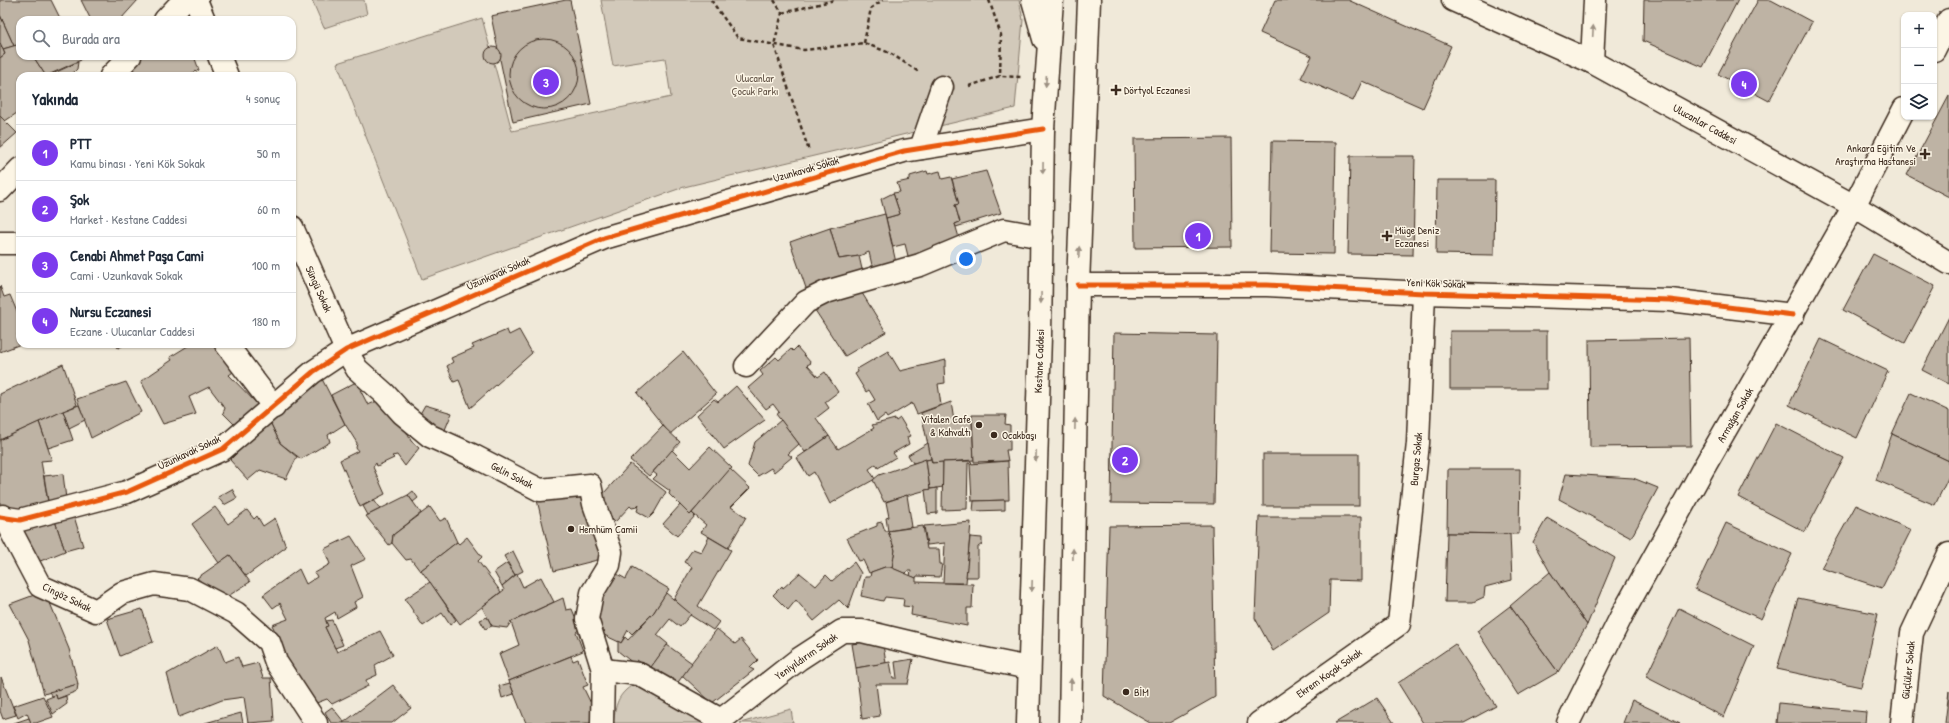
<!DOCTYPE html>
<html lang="tr">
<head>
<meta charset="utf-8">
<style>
	:root { --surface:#fff; --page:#f2f2f3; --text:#1f2937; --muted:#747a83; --line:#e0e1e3; --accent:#7c3aed }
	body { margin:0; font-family:"Patrick Hand",sans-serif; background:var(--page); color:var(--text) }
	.controls { position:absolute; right:12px; top:12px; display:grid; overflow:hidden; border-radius:8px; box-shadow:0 1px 3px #0004 }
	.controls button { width:36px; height:36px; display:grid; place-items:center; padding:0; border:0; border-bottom:1px solid var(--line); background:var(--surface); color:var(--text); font:20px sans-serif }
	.you { position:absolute; left:966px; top:259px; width:14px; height:14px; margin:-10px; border:3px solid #fff; border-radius:50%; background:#1a73e8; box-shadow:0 0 0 6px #1a73e833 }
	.badge { display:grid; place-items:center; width:26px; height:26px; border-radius:50%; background:var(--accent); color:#fff; font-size:13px; font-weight:700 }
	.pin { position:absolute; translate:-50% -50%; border:2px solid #fff; box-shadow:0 1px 4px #0006 }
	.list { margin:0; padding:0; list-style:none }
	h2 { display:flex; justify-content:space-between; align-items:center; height:52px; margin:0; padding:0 16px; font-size:17px }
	h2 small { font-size:13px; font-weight:400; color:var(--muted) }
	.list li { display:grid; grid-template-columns:26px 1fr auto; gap:12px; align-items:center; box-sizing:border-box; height:56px; padding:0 16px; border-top:1px solid var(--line) }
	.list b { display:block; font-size:15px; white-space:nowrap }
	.list p { margin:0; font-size:13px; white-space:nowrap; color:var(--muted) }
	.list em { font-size:13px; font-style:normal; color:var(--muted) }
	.icon { flex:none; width:22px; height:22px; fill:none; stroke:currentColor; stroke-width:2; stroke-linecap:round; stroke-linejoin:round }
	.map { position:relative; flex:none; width:1949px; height:723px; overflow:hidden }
	.search { position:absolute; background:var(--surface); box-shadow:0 1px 3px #0004; left:16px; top:16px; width:280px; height:44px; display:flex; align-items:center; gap:10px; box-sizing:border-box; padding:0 14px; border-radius:12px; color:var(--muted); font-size:15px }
	.panel { position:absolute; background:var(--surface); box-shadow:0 1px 3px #0004; left:16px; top:72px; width:280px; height:276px; border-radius:12px }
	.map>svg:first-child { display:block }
	.green { fill:#d2c9ba; stroke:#867a6c }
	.building { fill:#beb3a4; stroke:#3b2a1e }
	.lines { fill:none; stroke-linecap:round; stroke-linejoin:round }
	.minor-casing { stroke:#3b2a1e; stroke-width:25 }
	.major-casing { stroke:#3b2a1e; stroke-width:25 }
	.path { stroke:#3b2a1e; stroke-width:2.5; stroke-dasharray:4 3; stroke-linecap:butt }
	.minor { stroke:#fcf5e5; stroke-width:22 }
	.major { stroke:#fcf5e5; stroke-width:22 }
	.cycleway-casing { stroke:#fcf5e5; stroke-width:8 }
	.cycleway { stroke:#e8590c; stroke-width:5 }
	.oneway { fill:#9c9082 }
	.poi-dot { fill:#3b2a1e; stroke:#fcf5e5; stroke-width:1.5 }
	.labels { text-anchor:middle; stroke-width:3; stroke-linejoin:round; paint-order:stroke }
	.park-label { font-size:11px; fill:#615245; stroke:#fcf5e5 }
	.poi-label { font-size:11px; fill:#3b2a1e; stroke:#fcf5e5; text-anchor:start }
	.street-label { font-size:11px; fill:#3b2a1e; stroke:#fcf5e5 }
</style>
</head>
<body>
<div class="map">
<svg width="1949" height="723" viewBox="0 0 1949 723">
	<rect width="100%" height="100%" fill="#f0e9d9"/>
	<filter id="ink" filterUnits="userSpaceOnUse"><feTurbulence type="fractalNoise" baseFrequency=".025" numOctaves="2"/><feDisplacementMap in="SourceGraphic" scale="8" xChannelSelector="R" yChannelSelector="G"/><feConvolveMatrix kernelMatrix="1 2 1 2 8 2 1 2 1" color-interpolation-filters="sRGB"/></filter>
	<g filter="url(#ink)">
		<g class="green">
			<polygon points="312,0 364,0 367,14 324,28"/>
			<polygon points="601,0 1019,0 1023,20 1015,108 684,187 422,279 337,63 482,18 512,131 671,97 665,58 613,66"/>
			<path d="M634 684 706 723H613C616 704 617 695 634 684Z"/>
			<polygon points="791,709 793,723 740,723"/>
		</g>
		<g class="building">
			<polygon points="0,0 51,0 61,20 20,20 20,44 14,46 0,15"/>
			<polygon points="81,0 138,0 120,20 91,20"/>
			<polygon points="566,0 570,0 591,104 513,122 491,16"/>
			<polygon points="1275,0 1348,0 1451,46 1423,108 1362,81 1353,101 1301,78 1312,56 1260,33"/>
			<polygon points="1644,0 1738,0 1703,67 1643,41"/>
			<polygon points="1758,0 1771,0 1812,22 1769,101 1718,74"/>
			<polygon points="0,15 14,46 3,49 0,43"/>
			<circle cx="544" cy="74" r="35"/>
			<polygon points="0,43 5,54 0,58"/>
			<polygon points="20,44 20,56 33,56 46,76 20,76 20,111 5,121 0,116 0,58 5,54 3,49"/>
			<circle cx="493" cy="55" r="8"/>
			<polygon points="33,56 79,56 81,60 46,76"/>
			<polygon points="142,56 194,56 199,70 192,73 193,76 125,76"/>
			<polygon points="78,62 77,69 70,76 48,76"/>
			<polygon points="1949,96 1949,197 1907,175"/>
			<polygon points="0,116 17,133 0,148"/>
			<polygon points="1231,138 1232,247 1135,248 1134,139"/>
			<polygon points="1272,141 1336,142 1334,254 1270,253"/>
			<polygon points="1350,156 1415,156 1413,255 1348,254"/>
			<polygon points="927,171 928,174 940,171 942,179 951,177 959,204 955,205 960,222 955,224 960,241 909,260 905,244 893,247 886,218 900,214 893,193 900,192 897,183 910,180 910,176"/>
			<polygon points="986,171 1001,213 956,227 955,224 960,222 955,205 959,204 952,179"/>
			<polygon points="1437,180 1495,180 1494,255 1436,254"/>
			<polygon points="893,193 900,214 886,218 881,199"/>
			<polygon points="885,214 897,267 874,274 869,252 859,256 839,259 830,228"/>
			<polygon points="830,228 839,259 859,256 864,278 807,291 790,242"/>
			<polygon points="1873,254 1935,286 1905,343 1843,310"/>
			<polygon points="0,286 4,297 10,295 20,319 20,334 17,334 21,344 0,352"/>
			<polygon points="862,293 886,332 845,356 811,304"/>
			<polygon points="1949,317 1949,384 1922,370"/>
			<polygon points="507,330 509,335 519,330 532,353 470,408 459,380 454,382 447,366 453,362 451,358 474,348 472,345"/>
			<rect x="1450" y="331" width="97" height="58"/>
			<polygon points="1114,333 1217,335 1214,504 1111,503"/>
			<polygon points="1689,338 1691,446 1590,447 1589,340"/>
			<polygon points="1821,339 1888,371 1857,438 1789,405"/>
			<polygon points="116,344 126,344 118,348"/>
			<polygon points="191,344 213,344 233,372 229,375 264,411 241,431 223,413 225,408 209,387 189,397 196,414 163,424 141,381 172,360 170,357"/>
			<polygon points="797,347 811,363 807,365 818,377 825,372 838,392 825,402 829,408 816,418 829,436 805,452 776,414 779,412 773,404 766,409 748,388 763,375 760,371 776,357 779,360 791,349 793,351"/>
			<polygon points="888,351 900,371 946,360 946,366 944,366 945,383 938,384 941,405 917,414 912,403 887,418 885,415 877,421 868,404 875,400 869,390 866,392 855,374 858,372 857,369"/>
			<polygon points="683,352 716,394 670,434 637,393"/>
			<polygon points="63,364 77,405 0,440 0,394"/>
			<polygon points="322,379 345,424 328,435 330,442 301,459 280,443 269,420"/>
			<polygon points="126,382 141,412 91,438 77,399"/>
			<polygon points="356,382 368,405 384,398 399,416 411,441 419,448 405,466 397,455 392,456 394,458 377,466 376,463 373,467 385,494 360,507 340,460 358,451 356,448 357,443 345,424 331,395"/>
			<polygon points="736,386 765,420 724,449 697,415 714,399 718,402"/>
			<polygon points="1911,393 1949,411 1949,461 1892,434"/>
			<polygon points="951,402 954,421 972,421 974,460 932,463 921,413"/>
			<polygon points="79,405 85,420 69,428 63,411"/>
			<polygon points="425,405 452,413 444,432 417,419"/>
			<polygon points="63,411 73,440 48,448 39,422"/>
			<polygon points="972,415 1006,415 1005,424 1010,425 1010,450 1006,450 1008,461 974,462"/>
			<polygon points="900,418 911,436 907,437 909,444 893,453 896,457 878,468 876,464 869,469 875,479 830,504 814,472 808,476 797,458 829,436 838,449 874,428 872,425 895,419 896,421"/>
			<polygon points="269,420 280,443 297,457 286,479 260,470 248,480 230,460"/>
			<polygon points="781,420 799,444 788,454 792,457 774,472 771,468 758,476 748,466 755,442"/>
			<polygon points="39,422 52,460 41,461 49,508 0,512 0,440"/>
			<polygon points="1776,423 1844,458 1805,532 1738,497"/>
			<polygon points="663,426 680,442 649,476 630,460"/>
			<polygon points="1892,434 1949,461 1949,476 1935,505 1876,480"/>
			<polygon points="928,443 931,459 913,463 908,455"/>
			<polygon points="710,447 732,468 690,515 669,494 670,491 653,479 657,475 653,472 672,450 690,468"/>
			<rect x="1263" y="454" width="96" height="52"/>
			<polygon points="926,459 930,489 884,502 873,480 879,475"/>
			<polygon points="931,459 932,463 943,462 943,487 930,489 926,460"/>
			<polygon points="971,461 972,464 968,463 967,509 942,510 943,462"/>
			<polygon points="1008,461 1009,500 972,501 970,464"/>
			<polygon points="630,464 666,492 654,513 649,518 637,511 639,505 637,507 632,508 630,506 615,522 595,503"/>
			<polygon points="730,469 750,488 731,507 746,517 728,548 701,532 706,525 692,513"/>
			<polygon points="1448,469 1520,469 1519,534 1447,533"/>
			<polygon points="63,474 66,499 48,501 44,476"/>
			<polygon points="1566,474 1633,478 1658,488 1631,538 1559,499"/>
			<polygon points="587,488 605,558 554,571 537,500"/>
			<polygon points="937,488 937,513 928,514 925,490"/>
			<polygon points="232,489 237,498 224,505 218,497"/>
			<polygon points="413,491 418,498 413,502 408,495"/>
			<polygon points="408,495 421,513 393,535 392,543 389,545 366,516"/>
			<polygon points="907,495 912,527 888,531 886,518 889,517 886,502"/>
			<polygon points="374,500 380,509 368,515 363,506"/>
			<polygon points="1005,500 1005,510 973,511 974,501"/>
			<polygon points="680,505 690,515 692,513 695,516 677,536 663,524"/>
			<polygon points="1856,505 1911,530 1882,588 1821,568"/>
			<polygon points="215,507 228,524 247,510 254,519 257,516 263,526 275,518 286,547 246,576 230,555 219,563 192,524"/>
			<polygon points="430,507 440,521 446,518 457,542 420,571 411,559 406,560 392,543 393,535"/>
			<polygon points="73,513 83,546 65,551 54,518"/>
			<polygon points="1259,517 1361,517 1361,581 1330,580 1329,613 1273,651 1255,618"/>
			<polygon points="54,518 65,551 33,564 16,528"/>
			<polygon points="1547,518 1615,558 1587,625 1550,572 1533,542"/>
			<polygon points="882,522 885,531 888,531 895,550 892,568 885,567 869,573 863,560 859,561 847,538 877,526 877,523"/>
			<polygon points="971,522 966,583 943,583 945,543 927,545 924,526"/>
			<polygon points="1726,523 1792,554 1761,619 1695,589"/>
			<polygon points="1212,525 1215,697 1169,723 1151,723 1104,696 1109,526"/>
			<polygon points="923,526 927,549 939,549 940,564 942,564 940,577 917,576 916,578 910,576 911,571 907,571 906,574 892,568 895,550 888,531"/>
			<polygon points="1447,533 1510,534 1512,580 1485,587 1484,597 1473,602 1445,602"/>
			<polygon points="351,536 366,559 351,566 363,597 354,602 356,607 337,618 335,612 325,618 328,626 325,627 337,652 380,631 393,655 375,665 377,675 366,680 368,686 332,704 327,699 311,705 273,640 278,637 272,625 288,619 280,603 273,608 263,595 299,569 306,584 317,577 315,573 330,564 324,549"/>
			<polygon points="467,537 482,557 478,561 501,592 460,624 421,570 457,542 459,544"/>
			<polygon points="709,537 731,550 698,606 719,622 713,630 690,615 674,599 692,567 684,562 693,549 701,552"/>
			<polygon points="970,537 982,538 982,544 978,547 978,577 966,577"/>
			<polygon points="513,551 523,571 515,575 504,556"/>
			<polygon points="230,555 250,582 222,600 197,578"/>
			<polygon points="854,562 861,573 848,609 839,600 814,621 796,600 788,610 773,595 782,586 783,588 800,573 816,586 826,575 832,581"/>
			<polygon points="507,563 515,575 502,586 494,572"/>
			<polygon points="632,567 669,589 654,612 632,634 628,630 621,643 602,634 605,631 593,623 608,581 612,582 617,574 626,579"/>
			<polygon points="885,567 890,567 916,578 916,582 973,584 972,608 967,608 967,626 911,615 912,607 903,606 904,599 885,597 883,601 861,596 865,577 870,577 871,572"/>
			<polygon points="1550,572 1587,625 1558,672 1510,606"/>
			<polygon points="517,574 523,587 541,577 554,602 511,622 507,628 492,626 482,607 504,590 502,586"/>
			<polygon points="430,582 456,620 450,625 442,613 423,626 405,599"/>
			<polygon points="45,591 69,649 78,684 44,694 29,640 10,604"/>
			<polygon points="666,593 691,614 680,627 670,619 657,635 668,644 650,669 637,660 634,664 618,651 618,641 621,643 625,637 628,640 654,612"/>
			<polygon points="563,598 566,610 572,609 580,629 576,632 583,651 509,681 499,654 519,645 511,622"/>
			<polygon points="1798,598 1878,614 1861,687 1777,669"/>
			<polygon points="1510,606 1558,672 1518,695 1477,631"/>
			<polygon points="1679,608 1754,646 1724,717 1646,677"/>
			<polygon points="142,609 153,642 120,656 107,619"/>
			<polygon points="487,617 492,626 485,629 480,620"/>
			<polygon points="332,620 343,645 335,648 325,627 328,626 326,621"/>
			<polygon points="717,629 735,644 741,639 758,660 750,668 754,670 712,703 682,675"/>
			<polygon points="882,639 886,663 856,668 852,644"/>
			<polygon points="1455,644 1496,706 1464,723 1423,723 1398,683"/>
			<polygon points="218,645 225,662 238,657 242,667 258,663 263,678 271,678 274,721 248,723 244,697 222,700 179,717 167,674"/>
			<polygon points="667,645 692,663 676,685 651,667"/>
			<polygon points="571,656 573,661 578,659 588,685 583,687 598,718 590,723 526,723 509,681"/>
			<polygon points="913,659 908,684 876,684 880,716 862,719 856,668 890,662 893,678 897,678 895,662"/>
			<polygon points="1,677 16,715 3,719 0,711"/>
			<polygon points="510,683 514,694 502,698 499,686"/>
			<polygon points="78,684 77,691 57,699 56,695 52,696 49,692"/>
			<polygon points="393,685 411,708 392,723 343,723"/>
			<polygon points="1949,691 1949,723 1945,723"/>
			<polygon points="56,695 57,699 66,696 67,704 53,714 46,699"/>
			<polygon points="43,696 53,717 36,723 31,723 27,713 18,718 13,706"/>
			<polygon points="1377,698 1394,723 1335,723"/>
			<polygon points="1632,700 1680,723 1623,723"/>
			<polygon points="1779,703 1866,712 1865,723 1777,723"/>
			<polygon points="332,707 344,722 343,723 331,723 325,712"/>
			<polygon points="241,713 243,723 205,723"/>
			<polygon points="29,718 31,723 14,723"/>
		</g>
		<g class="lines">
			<g class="minor-casing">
				<g id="minor">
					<polyline points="196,0 204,20"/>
					<polyline points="165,20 184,0"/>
					<polyline points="1934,50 1949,20"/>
					<polyline points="219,56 227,76"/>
					<polyline points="1592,62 1595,0"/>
					<polyline points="111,76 130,56"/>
					<polyline points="921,148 942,87"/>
					<polyline points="0,190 20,169"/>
					<polyline points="292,227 346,350 357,369 385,394 402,413 430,436 474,456 540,490 590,485 594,504 611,552 609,565 592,593 587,619 603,670 602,723"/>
					<polyline points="0,243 20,243"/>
					<polyline points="1078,285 1267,285 1424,293 1670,300 1793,315"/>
					<polyline points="226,344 274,407"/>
					<polyline points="746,366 806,302 826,292 920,265 1004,230 1042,237"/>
					<polyline points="3,516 40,586 96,611 122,593 154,584 190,589 236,613 269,642 276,662 316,723"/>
					<polyline points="0,517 20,520 127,492 223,449 313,372 346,350 604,238 904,151 1043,129"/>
					<polyline points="603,670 639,674 721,720 799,659 842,631 862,631 950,652 1029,668"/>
					<polyline points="1259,723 1399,624 1418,443 1424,293"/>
					<polyline points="1568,723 1622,615 1703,469 1854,206 1904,109"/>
					<polyline points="1902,723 1912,633 1949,554"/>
				</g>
			</g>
			<g class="major-casing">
				<g id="major">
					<polyline points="1033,0 1044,39"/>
					<polyline points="1453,0 1592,62 1854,206 1949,263"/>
					<polyline points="1028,723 1040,336 1043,129 1052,0"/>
					<polyline points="1070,723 1078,285 1089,0"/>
				</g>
			</g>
			<g class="path">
				<polyline points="711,0 738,38 804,50 864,43 890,53 919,72"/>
				<polyline points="774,0 782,13 774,45 809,151"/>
				<polyline points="989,0 1001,35 1000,76"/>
				<polyline points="782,13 835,0"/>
				<polyline points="864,43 871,8 883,0"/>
				<polyline points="969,86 1000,76 1021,77"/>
			</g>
			<use href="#minor" class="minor"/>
			<use href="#major" class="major"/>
			<g class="cycleway-casing">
				<g id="cycleway">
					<polyline points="1078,285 1267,285 1424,293 1670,300 1793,315"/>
					<polyline points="0,517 20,520 127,492 223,449 313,372 346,350 604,238 904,151 1043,129"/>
				</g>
			</g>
			<use href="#cycleway" class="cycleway"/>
		</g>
		<defs><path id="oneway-solid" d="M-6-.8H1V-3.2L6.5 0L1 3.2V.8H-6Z"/></defs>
		<g class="oneway">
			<use href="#oneway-solid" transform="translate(1593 31) rotate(-87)"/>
			<use href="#oneway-solid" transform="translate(1046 81) rotate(94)"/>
			<use href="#oneway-solid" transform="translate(1043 168) rotate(91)"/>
			<use href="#oneway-solid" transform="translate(1079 252) rotate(-88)"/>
			<use href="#oneway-solid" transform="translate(1041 298) rotate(91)"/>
			<use href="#oneway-solid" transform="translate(1075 424) rotate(-89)"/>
			<use href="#oneway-solid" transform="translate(1036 456) rotate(92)"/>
			<use href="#oneway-solid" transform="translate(1073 554) rotate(-89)"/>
			<use href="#oneway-solid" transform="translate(1032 586) rotate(92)"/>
			<use href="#oneway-solid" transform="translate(1071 684) rotate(-89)"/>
		</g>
	</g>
	<g class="poi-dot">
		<path d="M1114 84h4v4h4v4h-4v4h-4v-4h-4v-4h4z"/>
		<path d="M1923 148h4v4h4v4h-4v4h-4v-4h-4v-4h4z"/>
		<path d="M1385 230h4v4h4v4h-4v4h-4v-4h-4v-4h4z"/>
		<circle cx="979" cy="425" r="4"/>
		<circle cx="994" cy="435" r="4"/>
		<circle cx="571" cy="529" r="4"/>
		<circle cx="1126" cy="692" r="4"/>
	</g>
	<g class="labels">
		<g class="park-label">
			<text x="755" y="82">Ulucanlar<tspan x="755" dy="13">Çocuk Parkı</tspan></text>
		</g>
		<g class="poi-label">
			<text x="1124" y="94">Dörtyol Eczanesi</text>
			<text x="1916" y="152" text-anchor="end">Ankara Eğitim Ve<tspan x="1916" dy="13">Araştırma Hastanesi</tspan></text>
			<text x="1395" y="234">Müge Deniz<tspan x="1395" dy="13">Eczanesi</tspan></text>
			<text x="971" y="423" text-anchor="end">Vitalen Cafe<tspan x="971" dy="13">&amp; Kahvaltı</tspan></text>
			<text x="1002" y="439">Ocakbaşı</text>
			<text x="579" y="533">Hemhüm Camii</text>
			<text x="1134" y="696">BİM</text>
		</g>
		<g class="street-label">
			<text transform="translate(1705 124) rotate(29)" y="4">Ulucanlar Caddesi</text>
			<text transform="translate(806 169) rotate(-16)" y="4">Uzunkavak Sokak</text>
			<text transform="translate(498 273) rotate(-24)" y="4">Uzunkavak Sokak</text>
			<text transform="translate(1436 283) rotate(2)" y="4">Yeni Kök Sokak</text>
			<text transform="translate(319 289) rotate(66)" y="4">Süngü Sokak</text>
			<text transform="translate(1039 361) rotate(-88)" y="4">Kestane Caddesi</text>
			<text transform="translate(1735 415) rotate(-60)" y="4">Armağan Sokak</text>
			<text transform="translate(189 452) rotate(-25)" y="4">Uzunkavak Sokak</text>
			<text transform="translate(1416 459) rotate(-85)" y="4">Burgaz Sokak</text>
			<text transform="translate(512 475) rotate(27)" y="4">Gelin Sokak</text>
			<text transform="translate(67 597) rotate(26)" y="4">Cingöz Sokak</text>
			<text transform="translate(806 656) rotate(-35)" y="4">Yeniyıldırım Sokak</text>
			<text transform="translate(1908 670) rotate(-84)" y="4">Güçlüler Sokak</text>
			<text transform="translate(1329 673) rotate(-35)" y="4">Ekrem Koçak Sokak</text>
		</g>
	</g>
</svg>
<div class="controls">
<button>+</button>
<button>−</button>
<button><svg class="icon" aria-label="layers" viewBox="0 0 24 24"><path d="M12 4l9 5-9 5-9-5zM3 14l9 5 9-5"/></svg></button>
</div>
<div class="you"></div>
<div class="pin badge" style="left:1198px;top:236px">1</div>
<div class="pin badge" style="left:1125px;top:460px">2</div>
<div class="pin badge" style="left:546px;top:82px">3</div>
<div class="pin badge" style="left:1744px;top:84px">4</div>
<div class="search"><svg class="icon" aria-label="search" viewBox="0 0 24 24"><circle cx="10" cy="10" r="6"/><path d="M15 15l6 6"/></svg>Burada ara</div>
<section class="panel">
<h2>Yakında<small>4 sonuç</small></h2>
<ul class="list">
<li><span class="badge">1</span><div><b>PTT</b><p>Kamu binası · Yeni Kök Sokak</p></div><em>50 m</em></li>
<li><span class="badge">2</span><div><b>Şok</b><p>Market · Kestane Caddesi</p></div><em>60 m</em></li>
<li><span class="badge">3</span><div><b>Cenabi Ahmet Paşa Cami</b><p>Cami · Uzunkavak Sokak</p></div><em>100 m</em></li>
<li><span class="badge">4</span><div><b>Nursu Eczanesi</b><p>Eczane · Ulucanlar Caddesi</p></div><em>180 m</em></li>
</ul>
</section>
</div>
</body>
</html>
